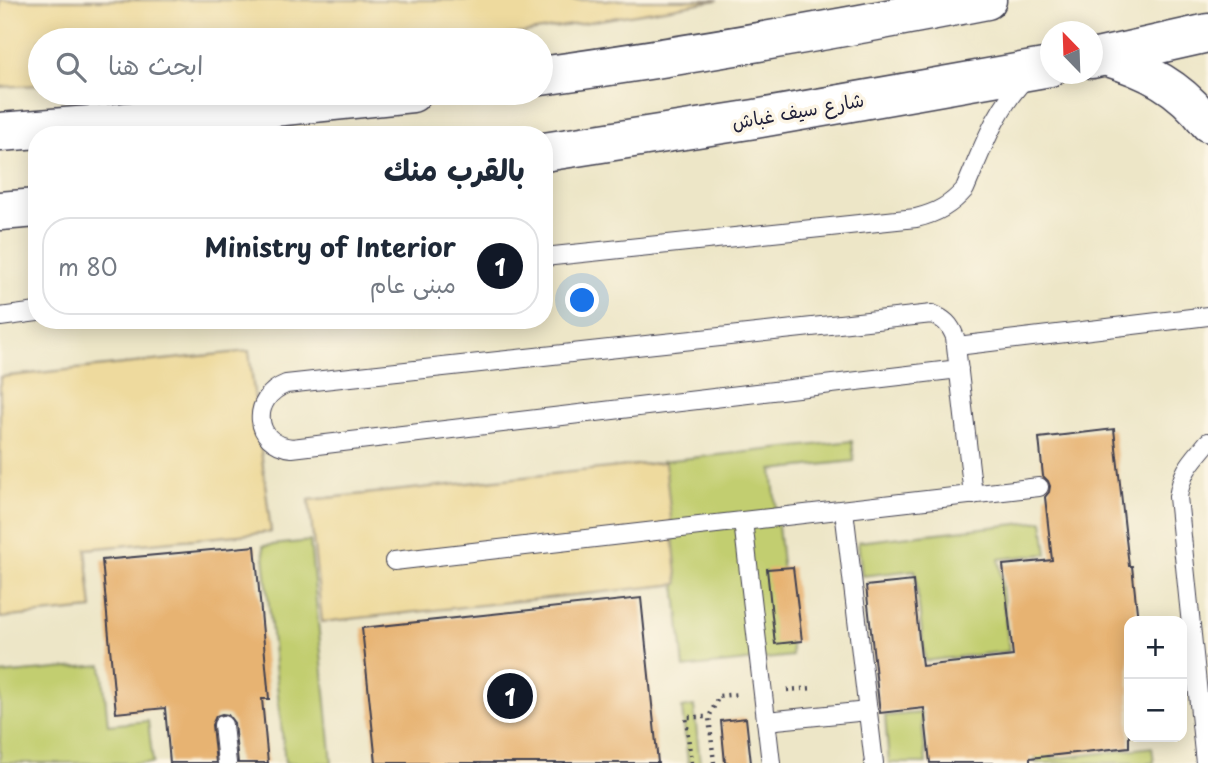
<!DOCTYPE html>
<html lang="ar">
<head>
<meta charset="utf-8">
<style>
	:root { --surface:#fff; --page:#f6f6f7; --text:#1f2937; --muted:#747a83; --line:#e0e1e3; --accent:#111827 }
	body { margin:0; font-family:"Playpen Sans","Playpen Sans Arabic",sans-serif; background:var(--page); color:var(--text); direction:rtl }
	.controls { position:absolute; right:21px; bottom:21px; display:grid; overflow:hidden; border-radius:14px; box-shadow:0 4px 18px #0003 }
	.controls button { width:63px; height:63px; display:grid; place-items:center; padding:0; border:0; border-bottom:2px solid var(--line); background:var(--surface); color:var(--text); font:35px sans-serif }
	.compass { position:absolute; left:1040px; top:21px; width:63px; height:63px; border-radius:50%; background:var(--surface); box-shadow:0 4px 18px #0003; rotate:337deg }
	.you { position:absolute; left:583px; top:301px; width:24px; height:24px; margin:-18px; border:5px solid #fff; border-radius:50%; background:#1a73e8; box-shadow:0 0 0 10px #1a73e833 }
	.badge { display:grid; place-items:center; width:46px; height:46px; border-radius:50%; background:var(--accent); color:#fff; font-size:23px; font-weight:700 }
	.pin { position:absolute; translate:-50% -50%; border:4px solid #fff; box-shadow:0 2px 7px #0006 }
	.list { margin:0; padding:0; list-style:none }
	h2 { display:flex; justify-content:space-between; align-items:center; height:91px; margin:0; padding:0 28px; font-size:30px }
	h2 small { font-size:23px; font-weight:400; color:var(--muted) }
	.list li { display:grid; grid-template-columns:46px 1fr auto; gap:21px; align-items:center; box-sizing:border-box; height:98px; margin:0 14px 14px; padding:0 14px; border:2px solid var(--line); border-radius:28px }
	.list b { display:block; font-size:26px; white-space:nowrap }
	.list p { margin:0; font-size:23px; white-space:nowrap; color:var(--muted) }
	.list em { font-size:23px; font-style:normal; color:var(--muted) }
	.icon { flex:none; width:38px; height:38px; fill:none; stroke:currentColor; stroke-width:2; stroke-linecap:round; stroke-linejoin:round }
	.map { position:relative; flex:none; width:1208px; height:763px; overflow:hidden; direction:ltr }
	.search { position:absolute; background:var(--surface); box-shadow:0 4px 18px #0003; left:28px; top:28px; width:525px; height:77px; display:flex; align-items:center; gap:18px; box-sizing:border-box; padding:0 24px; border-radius:38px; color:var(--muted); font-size:26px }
	.panel { position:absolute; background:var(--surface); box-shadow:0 4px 18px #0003; left:28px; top:126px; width:525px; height:203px; border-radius:28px; direction:rtl }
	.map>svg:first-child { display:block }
	.green { fill:#c2ce70; stroke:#727856; stroke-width:2 }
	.sand { fill:#eeda9e; stroke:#887e6c; stroke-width:2 }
	.building { fill:#e7b372 }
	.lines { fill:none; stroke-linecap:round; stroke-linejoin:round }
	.service-casing { stroke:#403f50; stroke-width:20 }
	.minor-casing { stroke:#403f50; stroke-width:38 }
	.tertiary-casing { stroke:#403f50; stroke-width:41 }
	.path { stroke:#403f50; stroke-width:4.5; stroke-dasharray:2 5; stroke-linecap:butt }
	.service { stroke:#fff; stroke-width:18 }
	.minor { stroke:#fff; stroke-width:35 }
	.tertiary { stroke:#fff; stroke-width:38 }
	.labels { text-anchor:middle; stroke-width:7; stroke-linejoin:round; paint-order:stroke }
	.street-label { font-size:19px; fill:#22223b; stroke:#fcf5e5 }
</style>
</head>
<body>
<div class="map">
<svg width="1208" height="763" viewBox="0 0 1208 763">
	<rect width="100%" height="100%" fill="#fcf5e5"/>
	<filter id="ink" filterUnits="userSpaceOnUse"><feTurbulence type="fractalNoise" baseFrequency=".0143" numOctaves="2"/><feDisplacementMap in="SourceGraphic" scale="14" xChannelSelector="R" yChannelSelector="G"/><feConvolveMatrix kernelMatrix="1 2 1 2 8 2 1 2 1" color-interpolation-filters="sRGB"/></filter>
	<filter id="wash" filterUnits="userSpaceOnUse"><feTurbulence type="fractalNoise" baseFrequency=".00686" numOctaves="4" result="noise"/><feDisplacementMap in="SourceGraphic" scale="28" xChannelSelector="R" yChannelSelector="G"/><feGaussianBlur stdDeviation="1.57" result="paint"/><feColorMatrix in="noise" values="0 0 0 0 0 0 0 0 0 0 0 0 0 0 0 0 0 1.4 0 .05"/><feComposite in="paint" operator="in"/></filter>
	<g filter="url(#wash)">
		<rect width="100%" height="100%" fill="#ede6c7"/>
		<g class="green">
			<polygon points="852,441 854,461 772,470 792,656 684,668 662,461"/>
			<polygon points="1043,521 1047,554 999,559 1009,651 925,661 915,570 862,576 858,542"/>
			<polygon points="310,541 332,763 285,763 263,546"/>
			<polygon points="102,665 108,725 148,721 153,763 0,763 0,674"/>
			<polygon points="694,706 700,763 688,763 682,708"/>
			<polygon points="921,713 926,763 889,763 885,716"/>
			<polygon points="1047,718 1052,759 1152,747 1154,763 1036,763 1034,745"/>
		</g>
		<g class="sand">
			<polygon points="0,0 718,0 524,33 464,40 40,40 40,85 0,87"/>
			<polygon points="249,351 271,532 86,549 92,609 0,618 0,377"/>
			<polygon points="665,462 678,584 322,622 309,500"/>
		</g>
		<g id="blocks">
			<g class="building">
				<polygon points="1114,429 1129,566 1132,566 1138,621 1129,621 1129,747 1030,758 1030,763 930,763 924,708 880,713 866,586 913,581 922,666 1013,656 1003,565 1052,560 1045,497 1049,492 1050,486 1048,481 1043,476 1039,438"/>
				<polygon points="255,546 269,699 262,699 268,763 238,763 234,723 228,715 222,714 216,716 212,725 216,763 170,763 165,708 116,713 102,560"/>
				<polygon points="793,567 802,641 775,644 767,569"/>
				<polygon points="641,598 658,763 376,763 362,628"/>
				<polygon points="746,718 751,763 725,763 721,721"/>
			</g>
		</g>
	</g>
	<g filter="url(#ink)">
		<use href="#blocks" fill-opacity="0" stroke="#403f50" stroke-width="2"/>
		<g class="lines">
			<g class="service-casing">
				<g id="service">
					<path d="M544 257 916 218C937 213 951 205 965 189 982 150 996 108 1026 78"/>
					<polyline points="0,317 37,312"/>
					<polyline points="957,346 1208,316"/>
					<path d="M959 369 292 448C253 444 250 398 286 384L932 314C944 319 950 324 955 337L973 495"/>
					<polyline points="844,510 874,763"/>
					<polyline points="743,521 771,763"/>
					<polyline points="394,561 1039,487"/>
					<polyline points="766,721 868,711"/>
					<polyline points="223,725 227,763"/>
					<path d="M1205 763 1178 497C1183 468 1191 463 1208 442"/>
				</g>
			</g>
			<g class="minor-casing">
				<path id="minor" d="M1103 57C1147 70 1181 87 1208 124"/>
			</g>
			<g class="tertiary-casing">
				<g id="tertiary">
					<polyline points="1092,59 1208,33"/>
					<path d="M541 76C690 55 839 29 987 0"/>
					<polyline points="0,132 116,123 412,93"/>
					<polyline points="544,152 755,119 1050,67"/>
					<polyline points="0,211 37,208"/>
				</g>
			</g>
			<g class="path">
				<polyline points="787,690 813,688"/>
				<polyline points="691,763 686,717 709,717"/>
				<polyline points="714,763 709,717 719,696 740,694"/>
			</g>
			<use href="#service" class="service"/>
			<use href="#minor" class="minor"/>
			<use href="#tertiary" class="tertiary"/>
		</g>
	</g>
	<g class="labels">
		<g class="street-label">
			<text transform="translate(798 111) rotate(-10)" y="7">شارع سيف غباش</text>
		</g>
	</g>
</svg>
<div class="controls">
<button>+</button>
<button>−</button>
</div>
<svg class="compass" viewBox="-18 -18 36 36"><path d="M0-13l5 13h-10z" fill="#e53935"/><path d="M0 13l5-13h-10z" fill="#747a83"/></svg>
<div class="you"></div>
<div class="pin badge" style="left:510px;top:696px">1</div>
<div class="search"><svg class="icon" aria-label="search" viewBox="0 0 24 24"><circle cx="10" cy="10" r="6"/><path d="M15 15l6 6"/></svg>ابحث هنا</div>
<section class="panel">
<h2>بالقرب منك<small></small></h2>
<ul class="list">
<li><span class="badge">1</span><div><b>Ministry of Interior</b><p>مبنى عام</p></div><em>80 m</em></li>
</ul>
</section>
</div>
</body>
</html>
